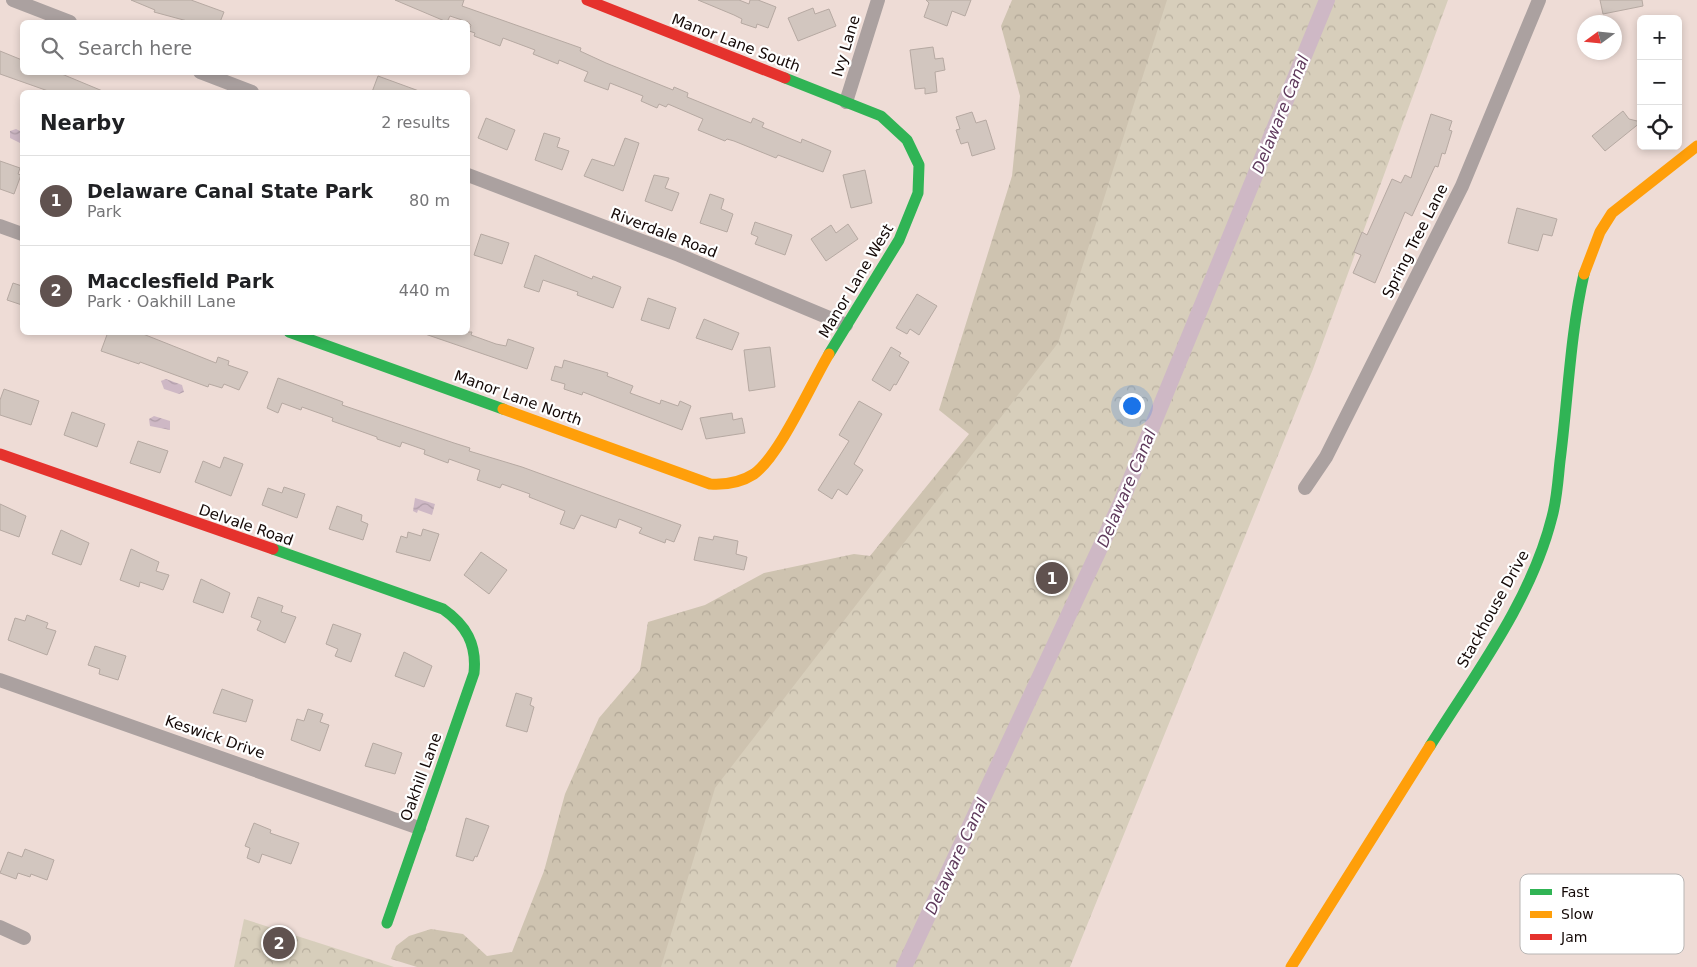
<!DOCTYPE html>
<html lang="en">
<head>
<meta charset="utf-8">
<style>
	:root { --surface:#fff; --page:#f6f6f6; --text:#202124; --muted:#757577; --line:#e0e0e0; --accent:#60524f }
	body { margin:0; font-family:"DejaVu Sans",sans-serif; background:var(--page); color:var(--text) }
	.controls { position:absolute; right:15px; top:15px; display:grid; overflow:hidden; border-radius:8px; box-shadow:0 2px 8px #0003 }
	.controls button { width:45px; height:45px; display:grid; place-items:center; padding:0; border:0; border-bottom:1px solid var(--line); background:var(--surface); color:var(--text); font:25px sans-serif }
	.compass { position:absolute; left:1577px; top:15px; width:45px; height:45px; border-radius:50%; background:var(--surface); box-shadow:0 2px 8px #0003; rotate:255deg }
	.you { position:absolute; left:1131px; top:405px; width:18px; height:18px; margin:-12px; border:4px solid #fff; border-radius:50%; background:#1a73e8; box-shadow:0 0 0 8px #1a73e833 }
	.badge { display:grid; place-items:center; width:32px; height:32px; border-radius:50%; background:var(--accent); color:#fff; font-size:16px; font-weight:700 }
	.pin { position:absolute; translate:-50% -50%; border:2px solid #fff; box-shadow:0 1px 5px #0006 }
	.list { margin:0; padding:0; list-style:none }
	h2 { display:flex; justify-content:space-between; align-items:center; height:65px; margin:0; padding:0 20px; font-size:21px }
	h2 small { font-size:16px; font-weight:400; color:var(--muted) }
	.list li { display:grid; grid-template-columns:32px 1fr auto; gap:15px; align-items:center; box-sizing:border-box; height:90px; padding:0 20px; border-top:1px solid var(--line) }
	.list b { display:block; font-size:19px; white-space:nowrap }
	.list p { margin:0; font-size:16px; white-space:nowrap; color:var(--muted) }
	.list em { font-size:16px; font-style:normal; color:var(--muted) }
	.icon { flex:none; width:28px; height:28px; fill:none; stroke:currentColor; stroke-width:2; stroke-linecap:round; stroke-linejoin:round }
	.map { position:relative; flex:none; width:1697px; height:967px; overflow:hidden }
	.search { position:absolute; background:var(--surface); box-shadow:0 2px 8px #0003; left:20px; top:20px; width:450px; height:55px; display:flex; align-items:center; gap:12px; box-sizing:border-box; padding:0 18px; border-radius:8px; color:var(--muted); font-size:19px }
	.panel { position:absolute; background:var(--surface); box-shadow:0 2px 8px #0003; left:20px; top:90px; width:450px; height:245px; border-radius:8px }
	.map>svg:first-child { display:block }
	.forest { fill:url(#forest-crowns) }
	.park { fill:url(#park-crowns) }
	.water { fill:url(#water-waves) }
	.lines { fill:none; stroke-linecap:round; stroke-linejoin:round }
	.canal { stroke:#ceb8c5; stroke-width:16 }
	.building { fill:#d2c6bf; stroke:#b6a9a2 }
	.street { stroke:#aba1a0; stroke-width:14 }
	.fast { stroke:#30b455; stroke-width:11 }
	.slow { stroke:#ff9f0a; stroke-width:11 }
	.jam { stroke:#e5322d; stroke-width:11 }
	.labels { text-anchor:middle; stroke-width:4.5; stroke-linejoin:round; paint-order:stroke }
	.street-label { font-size:15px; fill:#130806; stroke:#fff }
	.water-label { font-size:16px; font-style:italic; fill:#5f3a5c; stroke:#fff }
	.key { fill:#fff; stroke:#b8b5b4; stroke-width:1 }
	.key-label { font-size:14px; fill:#130806 }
</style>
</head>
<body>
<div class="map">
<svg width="1697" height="967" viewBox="0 0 1697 967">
	<defs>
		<pattern id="forest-crowns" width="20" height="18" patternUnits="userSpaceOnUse" patternTransform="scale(1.25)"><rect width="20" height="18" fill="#cec3b0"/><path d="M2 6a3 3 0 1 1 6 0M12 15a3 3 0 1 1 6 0" fill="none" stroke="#b0a696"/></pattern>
		<pattern id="park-crowns" width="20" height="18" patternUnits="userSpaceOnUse" patternTransform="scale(1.25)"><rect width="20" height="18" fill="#d7cebb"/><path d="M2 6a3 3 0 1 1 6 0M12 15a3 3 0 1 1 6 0" fill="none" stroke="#b8af9f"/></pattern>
		<pattern id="water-waves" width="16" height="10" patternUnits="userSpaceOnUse" patternTransform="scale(1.25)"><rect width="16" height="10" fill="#ceb8c5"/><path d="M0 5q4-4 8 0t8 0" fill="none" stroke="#b09da8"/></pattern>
	</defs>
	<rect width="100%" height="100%" fill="#eedcd6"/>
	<polygon class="forest" points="1012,0 1293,0 868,967 417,967 391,959 396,946 409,936 431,929 463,934 487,956 512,952 544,871 565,794 599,718 640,670 648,622 705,605 764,573 854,554 870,556 969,434 939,410 1012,176 1020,96 1001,26"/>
	<g class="park">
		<polygon points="1167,0 1448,0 1313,369 1070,967 661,967 715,788 1058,343"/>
		<polygon points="244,919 394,967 234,967"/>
	</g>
	<g class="water">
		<polygon points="16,129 22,132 22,144 10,138 10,131"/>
		<polygon points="166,379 182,385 184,392 179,394 164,389 161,381"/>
		<polygon points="154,416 170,421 170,430 150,426 149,419"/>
		<polygon points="415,498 435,504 432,515 418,510 417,513 413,511"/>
	</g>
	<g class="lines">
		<polyline class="canal" points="904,967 1120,505 1327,0"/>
	</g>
	<g class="building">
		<polygon points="131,0 191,0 224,12 220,22 191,22 154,12 155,10"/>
		<polygon points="395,0 464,0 462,6 581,48 580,51 606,63 673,90 674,87 688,93 687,97 751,123 753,118 764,123 762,127 801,143 802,139 831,151 823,172 778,155 776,158 734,141 727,139 725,141 698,130 703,119 668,104 666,107 659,104 657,108 641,101 643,96 610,83 608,90 584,81 588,72 559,60 558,64 533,54 535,50 503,38 500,46 474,36 475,33 469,31 471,25 468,22 450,16 447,22"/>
		<polygon points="698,0 739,0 749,4 750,0 758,0 776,7 768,28 757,24 756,28 741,23 742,19 734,15"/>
		<polygon points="926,0 971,0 965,16 952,11 947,26 924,17 929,3"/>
		<polygon points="1600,0 1642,0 1643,6 1603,14"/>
		<polygon points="813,8 815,14 829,9 836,26 798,41 788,18"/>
		<polygon points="933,47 935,59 943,58 945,70 935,72 937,92 925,94 925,88 915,89 910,50"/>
		<polygon points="0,51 22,60 22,72 57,72 105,92 51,92 0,74"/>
		<polygon points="378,76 419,91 419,92 372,92"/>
		<polygon points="1623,111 1629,119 1641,122 1605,151 1592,136"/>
		<polygon points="972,112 976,123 986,120 995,149 972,156 968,142 961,144 956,130 960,129 956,117"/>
		<polygon points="1431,114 1452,121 1449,130 1452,131 1445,154 1442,153 1438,167 1435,166 1412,216 1405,212 1375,283 1353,273 1361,255 1354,252 1362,232 1367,235 1392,179 1401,183 1405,175 1411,178"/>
		<polygon points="486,118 515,130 507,150 478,138"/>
		<polygon points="544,133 560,138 557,147 569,151 562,170 535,160"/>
		<polygon points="625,138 639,143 623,191 584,176 592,159 614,166"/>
		<polygon points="0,161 20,168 18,174 21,175 14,194 0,189"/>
		<polygon points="865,170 872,203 851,208 843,175"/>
		<polygon points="654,175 669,178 665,188 679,193 672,211 645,201"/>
		<polygon points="710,194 724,199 721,209 733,214 727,232 700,223"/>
		<polygon points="1517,208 1557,219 1552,236 1543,234 1538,251 1508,243"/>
		<polygon points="755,222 792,235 785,255 755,244 758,237 751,234"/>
		<polygon points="848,224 858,239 826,261 811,239 831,225 836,233"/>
		<polygon points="481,234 509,243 502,264 474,255"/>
		<polygon points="535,255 592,279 593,276 621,287 613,308 577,295 578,292 543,280 539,292 524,287"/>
		<polygon points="13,283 22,286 22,305 7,300"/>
		<polygon points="917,294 937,306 919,335 910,329 907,334 896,328"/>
		<polygon points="648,298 676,308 669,329 641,320"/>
		<polygon points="704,319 739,333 732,350 696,338"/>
		<polygon points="108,332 138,332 216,363 218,357 229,361 228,365 248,372 239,390 224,384 222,388 209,384 208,387 140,362 139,364 101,351"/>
		<polygon points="425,332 472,332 471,335 496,344 506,346 508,339 534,348 527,369 425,334"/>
		<polygon points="770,347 775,387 749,391 744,350"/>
		<polygon points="891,347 901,353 899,356 909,362 896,385 894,384 890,391 872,380"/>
		<polygon points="564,360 608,373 607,376 633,386 630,393 660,404 661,400 678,406 680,401 691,406 682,430 583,392 582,395 564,389 565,384 551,380 555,366 562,368"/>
		<polygon points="278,378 343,402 342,405 454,443 470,448 469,451 522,467 681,525 674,542 666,539 665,543 639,533 642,528 619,519 616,528 581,515 574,529 560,524 565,511 529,497 530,494 502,484 500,488 477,480 480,470 449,459 448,463 424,454 425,450 402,442 400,447 377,439 377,437 332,421 333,418 302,407 301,410 282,403 278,413 267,408"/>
		<polygon points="4,389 39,401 31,425 0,415 0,400"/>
		<polygon points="859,401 882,414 854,464 863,470 847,495 838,489 832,499 818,490 849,441 839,435"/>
		<polygon points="72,412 105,424 97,447 64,435"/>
		<polygon points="732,413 733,420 742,418 745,433 706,439 700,418"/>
		<polygon points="138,441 168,451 160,473 130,463"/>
		<polygon points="224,457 243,464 231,496 195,482 203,461 220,468"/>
		<polygon points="284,487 305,494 297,518 262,505 268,488 282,493"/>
		<polygon points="0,504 26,516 19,537 0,530"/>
		<polygon points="337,506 362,515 361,521 368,524 363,540 329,529"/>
		<polygon points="423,529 439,534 430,561 396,552 401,536 407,538 408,532 421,536"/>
		<polygon points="61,530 89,543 81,565 52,554"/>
		<polygon points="714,536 738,541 736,554 747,557 744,570 694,560 699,537 713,540"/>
		<polygon points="131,549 159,562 156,571 169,575 163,590 140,582 139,587 120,580"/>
		<polygon points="481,552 507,570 489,594 464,575"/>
		<polygon points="201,579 230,593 223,613 193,602"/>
		<polygon points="258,597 283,606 281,612 296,617 285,643 257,630 261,621 251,617"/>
		<polygon points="27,615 48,623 46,628 56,631 47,655 8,640 15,618 25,621"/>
		<polygon points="333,624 361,634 351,662 335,656 338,649 326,644"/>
		<polygon points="95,646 126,656 118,680 99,674 100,669 88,665"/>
		<polygon points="404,652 432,666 424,687 395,676"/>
		<polygon points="222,689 253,700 246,722 213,713"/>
		<polygon points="516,693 532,698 530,705 534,707 527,732 506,726"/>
		<polygon points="308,709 323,714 320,722 329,725 320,751 291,740 297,719 304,721"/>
		<polygon points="373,743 402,753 395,774 365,766"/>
		<polygon points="466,818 489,826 477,857 475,856 473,861 456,856"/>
		<polygon points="254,823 271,830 270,833 299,843 291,864 262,854 259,863 247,858 250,848 245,846"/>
		<polygon points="25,849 54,860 47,880 31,874 30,877 18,873 16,879 0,873 8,852 22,857"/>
	</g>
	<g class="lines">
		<g class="street">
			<polyline points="13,0 70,22"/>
			<polyline points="200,72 252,92"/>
			<polyline points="846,102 878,0"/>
			<polyline points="468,175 679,255 846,325"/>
			<polyline points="0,226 22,234"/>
			<polyline points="1305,488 1326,457 1462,186 1539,0"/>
			<polyline points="0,680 419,828"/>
			<polyline points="0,927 24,938"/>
		</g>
		<g class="fast">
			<polyline points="785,78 881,116 907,140 919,165 918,193 899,240 829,354"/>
			<polyline points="289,332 503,409"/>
			<path d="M273 549 443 609C466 625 477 644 474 673L387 923"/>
			<path d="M1430 746C1475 674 1531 601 1552 517 1557 499 1558 479 1560 461 1568 399 1570 335 1584 274"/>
		</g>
		<g class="slow">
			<polyline points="1584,274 1600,232 1612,213 1697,146"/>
			<path d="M503 409 710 484C726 485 740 483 754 474 780 455 811 384 829 354"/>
			<polyline points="1291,967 1430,746"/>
		</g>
		<g class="jam">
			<polyline points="587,0 785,78"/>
			<polyline points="0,454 273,549"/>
		</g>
	</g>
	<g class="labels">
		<g class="street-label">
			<text transform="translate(736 43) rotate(21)" y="5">Manor Lane South</text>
			<text transform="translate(846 46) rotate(-73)" y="5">Ivy Lane</text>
			<text transform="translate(664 233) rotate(21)" y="5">Riverdale Road</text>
			<text transform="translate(1415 241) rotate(-63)" y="5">Spring Tree Lane</text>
			<text transform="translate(856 281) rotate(-59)" y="5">Manor Lane West</text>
			<text transform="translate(518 398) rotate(20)" y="5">Manor Lane North</text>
			<text transform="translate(246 525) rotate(19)" y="5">Delvale Road</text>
			<text transform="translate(1493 609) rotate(-61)" y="5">Stackhouse Drive</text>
			<text transform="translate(215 737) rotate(19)" y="5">Keswick Drive</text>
			<text transform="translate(421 777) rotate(-70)" y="5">Oakhill Lane</text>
		</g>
		<g class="water-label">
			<text transform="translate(1280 114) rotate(-68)" y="6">Delaware Canal</text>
			<text transform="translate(1126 488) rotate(-67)" y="6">Delaware Canal</text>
			<text transform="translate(956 856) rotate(-65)" y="6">Delaware Canal</text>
		</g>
	</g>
	<rect x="1520" y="874" width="164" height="80" rx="8" class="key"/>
	<rect x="1530" y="889" width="22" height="6" fill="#30b455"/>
	<rect x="1530" y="911" width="22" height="7" fill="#ff9f0a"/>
	<rect x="1530" y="934" width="22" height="6" fill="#e5322d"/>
	<g class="key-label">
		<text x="1561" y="897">Fast</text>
		<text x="1561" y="919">Slow</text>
		<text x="1561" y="942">Jam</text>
	</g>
</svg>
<div class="controls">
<button>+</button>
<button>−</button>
<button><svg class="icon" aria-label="locate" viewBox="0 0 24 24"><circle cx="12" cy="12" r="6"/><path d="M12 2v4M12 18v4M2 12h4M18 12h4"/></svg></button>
</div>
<svg class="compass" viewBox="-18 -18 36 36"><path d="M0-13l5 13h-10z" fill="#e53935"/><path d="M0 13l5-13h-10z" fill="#757577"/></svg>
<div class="you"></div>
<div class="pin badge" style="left:1052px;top:578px">1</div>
<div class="pin badge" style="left:279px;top:943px">2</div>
<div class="search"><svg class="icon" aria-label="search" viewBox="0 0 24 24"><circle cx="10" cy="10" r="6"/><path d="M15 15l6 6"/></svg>Search here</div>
<section class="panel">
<h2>Nearby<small>2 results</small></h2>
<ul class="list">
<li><span class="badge">1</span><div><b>Delaware Canal State Park</b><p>Park</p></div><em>80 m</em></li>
<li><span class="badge">2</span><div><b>Macclesfield Park</b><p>Park · Oakhill Lane</p></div><em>440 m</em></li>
</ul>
</section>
</div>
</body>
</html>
